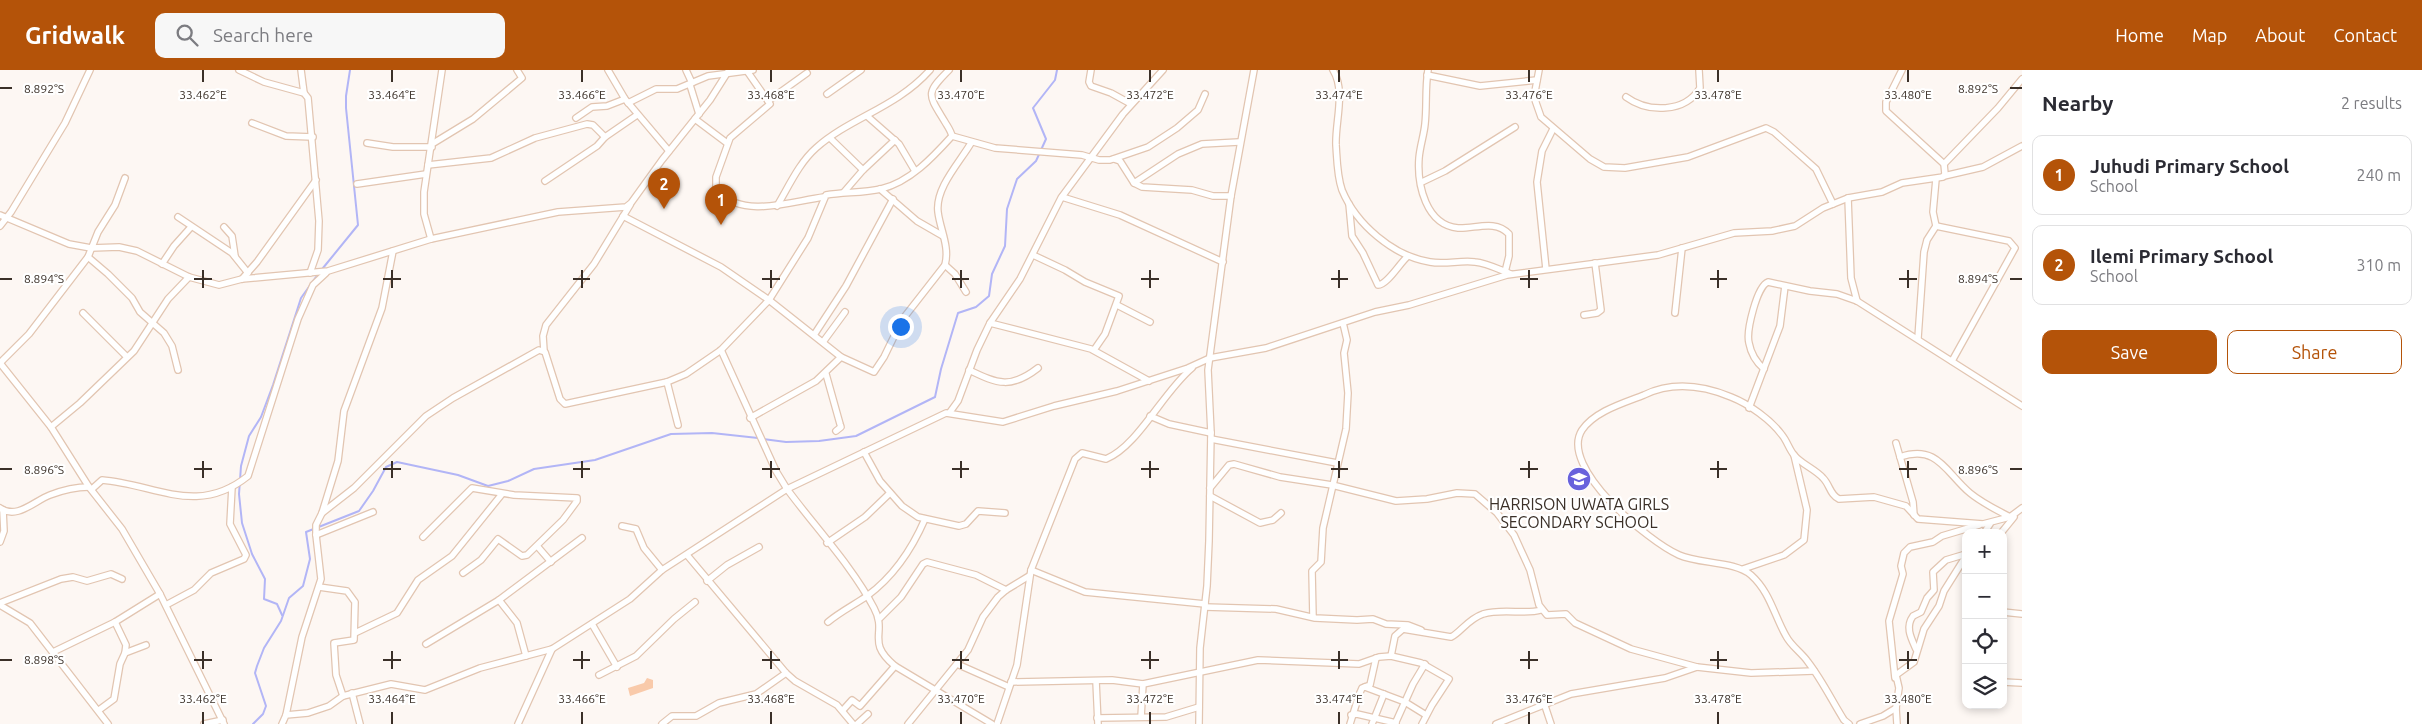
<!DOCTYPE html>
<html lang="en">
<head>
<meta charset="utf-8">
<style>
	:root { --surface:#fff; --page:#f7f7f7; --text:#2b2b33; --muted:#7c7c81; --line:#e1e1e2; --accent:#b45309 }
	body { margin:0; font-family:Ubuntu,sans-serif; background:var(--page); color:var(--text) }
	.controls { position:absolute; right:15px; bottom:15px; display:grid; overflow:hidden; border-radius:10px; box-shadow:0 2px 8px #0003 }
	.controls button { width:45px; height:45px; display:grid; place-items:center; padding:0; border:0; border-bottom:1px solid var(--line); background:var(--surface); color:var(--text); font:25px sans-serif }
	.you { position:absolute; left:900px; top:256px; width:18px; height:18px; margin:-12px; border:4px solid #fff; border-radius:50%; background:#1a73e8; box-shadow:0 0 0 8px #1a73e833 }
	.badge { display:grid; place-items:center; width:32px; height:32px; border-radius:50%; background:var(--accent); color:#fff; font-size:16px; font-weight:700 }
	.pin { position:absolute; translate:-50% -41px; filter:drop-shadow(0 1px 2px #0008) }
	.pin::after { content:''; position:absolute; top:26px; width:18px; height:15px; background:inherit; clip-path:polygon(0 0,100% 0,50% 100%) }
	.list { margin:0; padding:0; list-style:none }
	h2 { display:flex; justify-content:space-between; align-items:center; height:65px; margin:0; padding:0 20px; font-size:21px }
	h2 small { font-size:16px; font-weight:400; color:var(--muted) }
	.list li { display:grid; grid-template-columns:32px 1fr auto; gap:15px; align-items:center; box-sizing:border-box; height:80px; margin:0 10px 10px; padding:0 10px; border:1px solid var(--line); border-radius:10px }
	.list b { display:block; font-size:19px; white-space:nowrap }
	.list p { margin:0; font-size:16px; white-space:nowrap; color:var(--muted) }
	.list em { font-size:16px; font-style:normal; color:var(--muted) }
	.actions { display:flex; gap:10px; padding:15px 20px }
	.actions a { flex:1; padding:11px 0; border:1px solid var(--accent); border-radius:10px; text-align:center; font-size:18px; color:var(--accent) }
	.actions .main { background:var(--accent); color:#fff }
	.icon { flex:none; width:28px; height:28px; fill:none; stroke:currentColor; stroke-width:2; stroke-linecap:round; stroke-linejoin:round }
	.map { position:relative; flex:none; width:2022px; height:654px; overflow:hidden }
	header { display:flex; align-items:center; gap:30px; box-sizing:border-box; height:70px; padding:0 25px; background:var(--accent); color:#fff }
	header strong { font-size:24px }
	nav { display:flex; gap:28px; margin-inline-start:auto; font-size:18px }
	.search { width:350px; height:45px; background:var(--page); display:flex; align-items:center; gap:12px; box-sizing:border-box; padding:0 18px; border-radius:10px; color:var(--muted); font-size:19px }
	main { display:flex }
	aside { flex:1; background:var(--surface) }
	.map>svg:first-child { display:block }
	.green { fill:#f9caaa }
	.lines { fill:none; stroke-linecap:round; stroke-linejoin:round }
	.stream { stroke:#b2b5f6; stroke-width:2 }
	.minor-casing { stroke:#e2c5b1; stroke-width:8 }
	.minor { stroke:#fff; stroke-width:5.5 }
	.ticks { fill:none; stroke:#3b3028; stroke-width:2 }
	.labels { text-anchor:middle; stroke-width:4.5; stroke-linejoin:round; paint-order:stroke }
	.poi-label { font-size:16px; fill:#3b3028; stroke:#fff }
	.ticks-label { font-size:12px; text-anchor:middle; fill:#3b3028; stroke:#fff; stroke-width:4.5; stroke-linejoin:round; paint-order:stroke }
</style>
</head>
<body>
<header>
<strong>Gridwalk</strong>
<div class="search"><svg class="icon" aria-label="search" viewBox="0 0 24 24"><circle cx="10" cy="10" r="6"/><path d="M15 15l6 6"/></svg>Search here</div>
<nav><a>Home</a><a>Map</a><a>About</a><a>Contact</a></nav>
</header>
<main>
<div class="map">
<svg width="2022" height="654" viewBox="0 0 2022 654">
	<rect width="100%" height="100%" fill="#fdf7f3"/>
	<polygon class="green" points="647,608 653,610 653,618 630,626 628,618 644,613"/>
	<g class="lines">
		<g class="stream">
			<polyline points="323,198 358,155 346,38 346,26 350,0"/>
			<polyline points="763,369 786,372 819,371 856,366 935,327 941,299 958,243 976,237 989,226 992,204 1005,176 1007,139 1017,109 1036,91 1046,69 1033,38 1055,10 1057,0"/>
			<polyline points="282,545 277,534 264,529 265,509 252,484 242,453 239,424 241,396 249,366 261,347 273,315 301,228 316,207"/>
			<polyline points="253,654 263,644 266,636 255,603 257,596 264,578 281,551 289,528 303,516 310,489 306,462 359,441 373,421 386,397 397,392 458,405 488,416 508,411 534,399 595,390 671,364 712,363 758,368"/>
		</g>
		<g class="minor-casing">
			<g id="minor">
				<polyline points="239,0 264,12 304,23 308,28 319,151 318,180 310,203"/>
				<polyline points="301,0 304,23"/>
				<polyline points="608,0 625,29 669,81"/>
				<polyline points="686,0 692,13"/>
				<polyline points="1091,0 1089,12 1091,16 1111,23 1131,34"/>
				<path d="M1333 0C1346 21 1335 52 1336 75 1337 89 1337 106 1342 120 1356 154 1393 186 1430 192 1445 195 1460 190 1475 192 1487 193 1500 200 1511 204"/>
				<path d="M1428 0C1425 18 1427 36 1425 54 1424 65 1420 76 1419 88 1417 115 1426 155 1458 158 1475 159 1495 149 1509 164V186L1505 202"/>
				<polyline points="1539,0 1534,27 1541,47 1590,89 1604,97 1625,98 1688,87 1766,58 1774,62 1816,99 1833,134"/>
				<path d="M747 1 770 34 730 68 716 107V122C747 148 788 132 824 127"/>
				<polyline points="1427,5 1480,16 1537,10"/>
				<polyline points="690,15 699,44"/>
				<polyline points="827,24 861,0"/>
				<path d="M1626 27C1648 43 1685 43 1700 18L1699 0"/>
				<polyline points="768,31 807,3"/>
				<polyline points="628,33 656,19 677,19 708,6 753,0"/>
				<polyline points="867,46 899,74 915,101"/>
				<polyline points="576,48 592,37 607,36 625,29"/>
				<polyline points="695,49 727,73"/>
				<polyline points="252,53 286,66 313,67"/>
				<polyline points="952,66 995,78 1082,85 1099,90 1110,90 1148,77 1177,58 1198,40 1205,24"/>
				<polyline points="830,68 863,100"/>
				<polyline points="367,73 393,77 432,77"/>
				<polyline points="432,74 473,49 522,8 517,0"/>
				<polyline points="1114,89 1120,91 1134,113 1142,117 1192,120 1213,126 1231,126"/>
				<polyline points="1944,94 1998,38 2022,9"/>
				<polyline points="428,95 491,88 535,68 587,54 593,55 605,67"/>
				<polyline points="1944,106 1983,97 2022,76"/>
				<polyline points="545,111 597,76 605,67 637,45"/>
				<polyline points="1422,112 1445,101 1515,57"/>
				<polyline points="1134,113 1178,84 1202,74 1239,72"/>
				<polyline points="357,114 426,104"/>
				<polyline points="880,119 917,151 943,166"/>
				<polyline points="844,122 863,100 895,70"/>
				<polyline points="1062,127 1120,145 1223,192"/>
				<polyline points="1848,128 1851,208 1857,231"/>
				<path d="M1349 134 1352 166 1363 183 1378 215C1387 215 1399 194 1408 186"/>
				<path d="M777 136C789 116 799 93 816 78 851 47 896 38 930 0"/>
				<polyline points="0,145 69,174 91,178 119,177 137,181 189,207 219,215 242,209 328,201 431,169 558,142 626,137 631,133 662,90 710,30 729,0"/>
				<path d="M623 146 721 197 769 230 841 287 874 302 884 287 902 250 945 195C950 177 940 159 938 142 935 118 960 92 971 73"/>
				<polyline points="178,147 232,183 248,203"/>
				<polyline points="0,156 11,142 65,53 90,0"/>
				<polyline points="1936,156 2009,171 2015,178 1952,291"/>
				<polyline points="224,157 232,166 235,186"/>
				<polyline points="431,169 424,144 424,122 442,0"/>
				<polyline points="1033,185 1065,200 1085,212 1119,226 1105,264 1094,280"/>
				<polyline points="88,187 108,204 132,228 140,242 164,263 172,276 178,300"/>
				<polyline points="162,194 174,176 191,157"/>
				<polyline points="945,195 955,204 966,222"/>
				<polyline points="1546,199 1537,112 1542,81 1553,59"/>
				<polyline points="242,209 257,192 316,110"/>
				<polyline points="1117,235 1150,252"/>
				<polyline points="83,243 127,287"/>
				<polyline points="1675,243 1682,178"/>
				<polyline points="1584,245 1597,243 1601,240 1595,193"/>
				<polyline points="990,253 1091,279 1149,311"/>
				<polyline points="814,265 846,216 893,129"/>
				<polyline points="1918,268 1924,182 1927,170 1936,156 1933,142 1936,109"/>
				<polyline points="823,272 845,242"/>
				<path d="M721 280 776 401 787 419C815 457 852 496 874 538 888 564 865 571 895 596L992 654"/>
				<polyline points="544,281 543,266 546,255 594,194 630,135"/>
				<polyline points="0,293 51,357 89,417 122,459 160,524 224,654"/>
				<polyline points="0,293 29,264 88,187 98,162 115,135 125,108"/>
				<path d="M1764 299C1756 292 1751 284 1749 273 1746 261 1757 216 1768 212L1810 221 1837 224 1857 231 2022 336"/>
				<path d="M969 300C998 314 1011 319 1038 298"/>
				<polyline points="826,304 840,354 841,357 836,361"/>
				<polyline points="667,312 678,355"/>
				<polyline points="1749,338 1780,256 1785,216"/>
				<polyline points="950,342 958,331 977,280 990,253 1020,209 1061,128 1123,44 1163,0"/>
				<polyline points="1150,346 1169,354 1211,363"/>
				<polyline points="750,348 816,311 841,287"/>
				<polyline points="51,357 80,333 134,281 168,229 189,207"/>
				<polyline points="1211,369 1337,393"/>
				<polyline points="1896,373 1913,432 1914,445"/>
				<polyline points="864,382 880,411 902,436 918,447 959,456 966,454 978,441 1005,443"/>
				<path d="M1900 387C1938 374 1946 403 1970 423 1982 433 1997 440 2010 447"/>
				<polyline points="1210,418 1229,395 1234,394 1280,407 1332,415 1396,431 1427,429 1457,423 1475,424 1497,443 1514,465 1530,500 1539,535 1547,545 1566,544 1575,553 1631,579 1697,597 1751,603 1814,601"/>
				<path d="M92 419 102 410C155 414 197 447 248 406L298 249 313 215 326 203"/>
				<polyline points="1210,426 1260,453 1273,450 1281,443"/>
				<path d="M0 438C17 450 34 431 50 425 63 420 75 417 89 417"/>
				<polyline points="322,443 338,391 344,341 382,238 393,181"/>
				<polyline points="622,456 636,459 644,478 662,500"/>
				<polyline points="1984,463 1990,454"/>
				<polyline points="2001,463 2014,447"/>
				<polyline points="316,465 373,442"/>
				<polyline points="423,467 472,418 514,425 577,428 577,431 563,450 527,485 522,486 498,469 481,490 463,503"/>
				<polyline points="0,472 4,461 3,440"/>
				<polyline points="827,473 865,447 890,423"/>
				<polyline points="538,477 551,492"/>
				<polyline points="687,485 786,603 795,611 837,635 853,654"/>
				<polyline points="1743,499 1784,485 1804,470 1807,440 1794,385"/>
				<polyline points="1031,500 1085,522 1205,534"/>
				<polyline points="707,511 727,495 759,477"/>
				<polyline points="319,517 347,521 355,532 354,570 334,573 336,605 343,626"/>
				<polyline points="499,530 517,553 526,586"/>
				<polyline points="0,533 61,509 73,507 87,511 111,504 122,509"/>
				<polyline points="0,535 30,553 108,654"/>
				<polyline points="166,535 194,520 211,503 244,489 246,485 230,454 232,417"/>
				<polyline points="1205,537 1276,539 1315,548 1357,550 1373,549 1386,554 1408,555 1421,560"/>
				<polyline points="2003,542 2022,544"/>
				<polyline points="1313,547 1312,501 1321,492 1323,458 1346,359 1348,323 1344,283 1347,270 1343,253"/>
				<polyline points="880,548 901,527 923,494 927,492 976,505 1006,520"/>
				<polyline points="115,552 126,575 125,583"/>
				<path d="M828 552C840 542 854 535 867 526 893 507 912 479 925 449"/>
				<polyline points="592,554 617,597"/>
				<polyline points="355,563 397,543 418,510 452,486 502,424"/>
				<polyline points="426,574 499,530 582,468"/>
				<path d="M1916 579C1911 568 1905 557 1913 546L1921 542 1927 528 1934 520 1933 502 1946 490 1966 484"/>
				<polyline points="53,582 115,552 160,524"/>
				<path d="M1391 586 1395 566 1403 559 1451 567C1460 563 1468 549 1483 544 1503 538 1525 545 1541 540"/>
				<polyline points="957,594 1009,617"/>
				<polyline points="599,605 636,586 674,549 695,532"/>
				<polyline points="1895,608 1889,551 1903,504 1901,496 1904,483 1910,477 1933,472 1942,466 1979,455"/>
				<polyline points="1096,611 1098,654"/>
				<polyline points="1011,612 1112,610 1143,614 1258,590 1359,594 1379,587 1391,586 1421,593 1449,609 1432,635 1422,654"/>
				<polyline points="2003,612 2022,613"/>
				<polyline points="1365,617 1405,632 1426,645"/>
				<polyline points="352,623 360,654"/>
				<polyline points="1544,633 1551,654"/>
				<polyline points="99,640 114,629 120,594 125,583 146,575"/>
				<polyline points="843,640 852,630 860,636 895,596"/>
				<path d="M286 645 302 567 321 509 316 465V455L322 443 354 418 426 346 453 328 539 280 545 282 560 329 565 334 667 312 686 304 721 280 769 230 808 168 826 125C844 122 863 123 881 119 910 112 933 87 952 66 951 61 948 57 945 52 928 24 925 24 949 0"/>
				<polyline points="1351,645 1357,644 1396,653"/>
				<polyline points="1141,647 1143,614"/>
				<polyline points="1097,648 1166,647 1199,637"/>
				<polyline points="204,654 223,650"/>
				<polyline points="282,654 286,645 308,643 329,636 343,626 391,614 425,620 480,598 552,579 630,529 662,500 787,419 946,343 1003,352 1054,336 1117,321 1188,298 1210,288 1266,278 1375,242 1409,235 1507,205 1658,185 1734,163 1772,161 1795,156 1823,138 1848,128 1882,122 1902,113 1943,107 1945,104 1944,94 1886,41 1886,32 1902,0"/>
				<polyline points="518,654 552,579"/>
				<polyline points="662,654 672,646 696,646 719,633 756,624 786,603"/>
				<polyline points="857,654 868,644"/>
				<polyline points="908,654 968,580 983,547 998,527 1006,520 1029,506"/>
				<path d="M997 654 1017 595 1031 500 1075 389 1082 383 1106 389C1138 376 1163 322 1192 298"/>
				<polyline points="1199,654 1200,578 1207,516 1209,471 1211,363 1208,300 1231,126 1254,0"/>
				<polyline points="1350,654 1359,625 1362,618 1370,615 1376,588"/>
				<polyline points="1372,654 1384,624"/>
				<polyline points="1395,654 1413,614 1425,594"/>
				<polyline points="1496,654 1571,624 1665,608 1697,597"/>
				<path d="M1849 654 1844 650C1832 631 1822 610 1808 592 1802 583 1791 576 1786 566 1774 545 1770 522 1751 505 1735 491 1699 494 1679 485 1649 472 1558 397 1582 360 1595 341 1624 333 1644 325 1673 311 1702 315 1731 327 1749 334 1771 350 1782 365 1787 371 1789 379 1794 385 1801 394 1815 399 1823 408 1830 415 1830 425 1839 429L1874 427 1906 436 1918 449 1983 454 2010 447 2022 438"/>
				<polyline points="1860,654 1883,646 1896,638"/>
				<polyline points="1897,654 1896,638 1899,618 1896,605 1914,592 1924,559 1939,536 1944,521 1966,486"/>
			</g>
		</g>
		<use href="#minor" class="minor"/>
	</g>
	<path class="ticks" d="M203 0V12M392 0V12M582 0V12M771 0V12M961 0V12M1150 0V12M1339 0V12M1529 0V12M1718 0V12M1908 0V12M0 18H12M2010 18H2022M203 200V218M392 200V218M582 200V218M771 200V218M961 200V218M1150 200V218M1339 200V218M1529 200V218M1718 200V218M1908 200V218M0 209H12M194 209H212M383 209H401M573 209H590M762 209H780M952 209H969M1141 209H1159M1331 209H1348M1520 209H1538M1710 209H1727M1899 209H1917M2010 209H2022M203 391V408M392 391V408M582 391V408M771 391V408M961 391V408M1150 391V408M1339 391V408M1529 391V408M1718 391V408M1908 391V408M0 399H12M194 399H212M383 399H401M573 399H590M762 399H780M952 399H969M1141 399H1159M1331 399H1348M1520 399H1538M1710 399H1727M1899 399H1917M2010 399H2022M203 581V599M392 581V599M582 581V599M771 581V599M961 581V599M1150 581V599M1339 581V599M1529 581V599M1718 581V599M1908 581V599M0 590H12M194 590H212M383 590H401M573 590H590M762 590H780M952 590H969M1141 590H1159M1331 590H1348M1520 590H1538M1710 590H1727M1899 590H1917M203 642V654M392 642V654M582 642V654M771 642V654M961 642V654M1150 642V654M1339 642V654M1529 642V654M1718 642V654M1908 642V654"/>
	<defs>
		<g id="school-disc" transform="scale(1.25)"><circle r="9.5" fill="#6962dc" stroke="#fff"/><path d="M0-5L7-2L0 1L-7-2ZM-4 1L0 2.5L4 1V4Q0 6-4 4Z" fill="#fff"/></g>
	</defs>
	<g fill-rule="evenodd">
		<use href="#school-disc" x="1579" y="409"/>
	</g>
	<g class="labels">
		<g class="poi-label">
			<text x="1579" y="440">HARRISON UWATA GIRLS<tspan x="1579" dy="18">SECONDARY SCHOOL</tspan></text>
		</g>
	</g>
	<g class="ticks-label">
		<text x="44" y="23">8.892°S</text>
		<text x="1978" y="23">8.892°S</text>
		<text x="203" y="29">33.462°E</text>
		<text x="392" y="29">33.464°E</text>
		<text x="582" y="29">33.466°E</text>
		<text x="771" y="29">33.468°E</text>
		<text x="961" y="29">33.470°E</text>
		<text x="1150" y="29">33.472°E</text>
		<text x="1339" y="29">33.474°E</text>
		<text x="1529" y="29">33.476°E</text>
		<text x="1718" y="29">33.478°E</text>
		<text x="1908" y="29">33.480°E</text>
		<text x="44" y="213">8.894°S</text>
		<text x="1978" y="213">8.894°S</text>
		<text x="44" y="404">8.896°S</text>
		<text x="1978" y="404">8.896°S</text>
		<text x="44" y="594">8.898°S</text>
		<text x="203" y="633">33.462°E</text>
		<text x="392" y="633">33.464°E</text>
		<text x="582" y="633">33.466°E</text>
		<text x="771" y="633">33.468°E</text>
		<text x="961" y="633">33.470°E</text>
		<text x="1150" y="633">33.472°E</text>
		<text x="1339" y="633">33.474°E</text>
		<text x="1529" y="633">33.476°E</text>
		<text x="1718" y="633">33.478°E</text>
		<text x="1908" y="633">33.480°E</text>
	</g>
</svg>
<div class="controls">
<button>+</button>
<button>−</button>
<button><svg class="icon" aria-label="locate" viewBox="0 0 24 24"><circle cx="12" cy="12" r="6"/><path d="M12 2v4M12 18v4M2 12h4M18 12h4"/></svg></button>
<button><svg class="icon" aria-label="layers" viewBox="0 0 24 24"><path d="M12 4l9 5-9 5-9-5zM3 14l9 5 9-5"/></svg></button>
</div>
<div class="you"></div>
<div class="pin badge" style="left:721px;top:155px">1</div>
<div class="pin badge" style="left:664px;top:139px">2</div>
</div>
<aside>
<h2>Nearby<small>2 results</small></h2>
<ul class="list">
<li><span class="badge">1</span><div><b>Juhudi Primary School</b><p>School</p></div><em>240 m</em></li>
<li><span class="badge">2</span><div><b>Ilemi Primary School</b><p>School</p></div><em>310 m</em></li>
</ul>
<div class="actions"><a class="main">Save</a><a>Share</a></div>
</aside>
</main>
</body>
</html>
